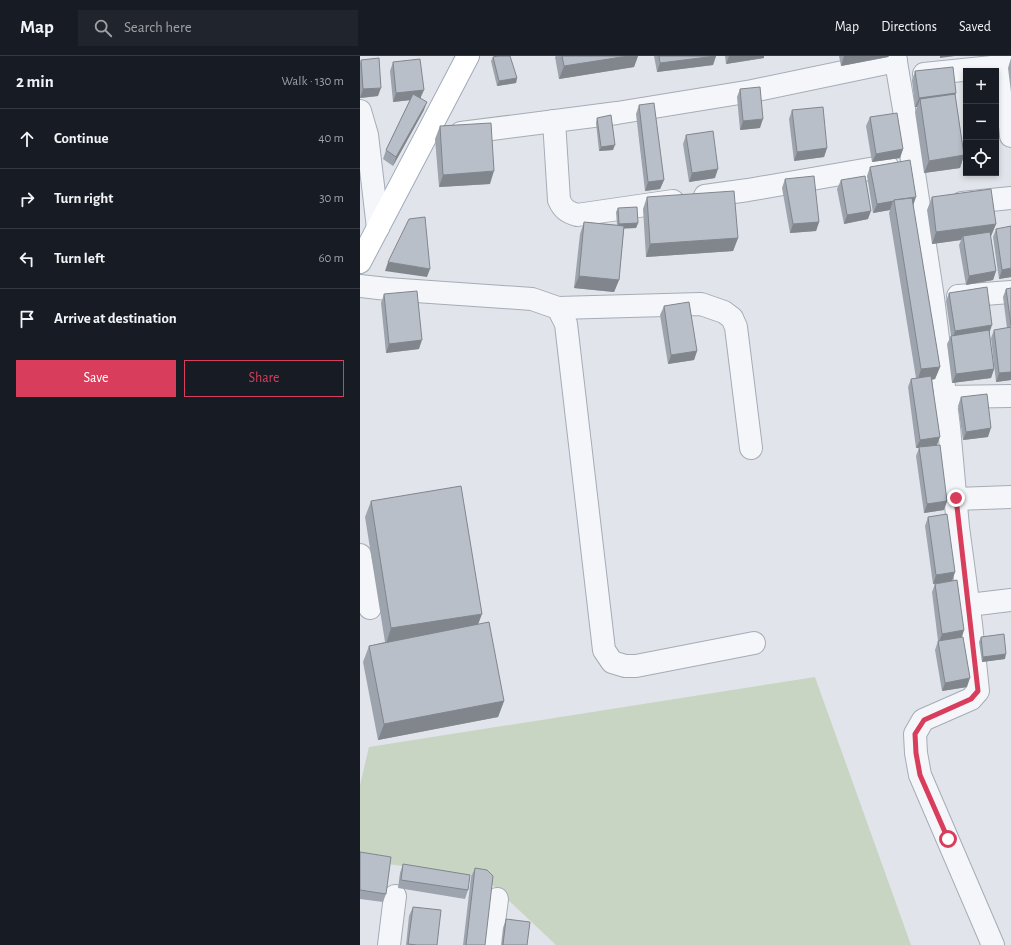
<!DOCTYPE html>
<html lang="en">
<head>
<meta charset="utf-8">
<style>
	:root { --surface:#171b24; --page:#20242c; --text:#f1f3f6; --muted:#9ea1a6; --line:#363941; --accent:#d93d5c }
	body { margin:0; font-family:"Alegreya Sans",sans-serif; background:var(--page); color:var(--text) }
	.controls { position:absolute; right:12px; top:12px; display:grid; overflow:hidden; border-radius:0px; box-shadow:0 2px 6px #0003 }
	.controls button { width:36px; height:36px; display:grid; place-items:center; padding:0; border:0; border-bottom:1px solid var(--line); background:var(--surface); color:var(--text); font:20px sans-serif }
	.stop { position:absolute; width:12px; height:12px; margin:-9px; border:3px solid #d93d5c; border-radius:50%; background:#fff }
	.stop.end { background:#d93d5c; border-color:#fff; box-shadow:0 1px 4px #0008 }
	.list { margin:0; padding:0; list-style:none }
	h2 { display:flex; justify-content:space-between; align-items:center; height:52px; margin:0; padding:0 16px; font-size:17px }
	h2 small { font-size:13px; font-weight:400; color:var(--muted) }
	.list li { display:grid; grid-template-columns:26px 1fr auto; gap:12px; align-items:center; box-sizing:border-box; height:60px; padding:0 16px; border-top:1px solid var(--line) }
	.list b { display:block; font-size:15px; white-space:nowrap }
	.list em { font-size:13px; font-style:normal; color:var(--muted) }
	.actions { display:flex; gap:8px; padding:12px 16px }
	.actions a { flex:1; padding:9px 0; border:1px solid var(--accent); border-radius:0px; text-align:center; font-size:14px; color:var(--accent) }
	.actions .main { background:var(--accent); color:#fff }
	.icon { flex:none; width:22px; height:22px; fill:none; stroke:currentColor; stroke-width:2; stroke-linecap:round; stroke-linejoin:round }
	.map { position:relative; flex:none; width:651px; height:889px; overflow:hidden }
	header { display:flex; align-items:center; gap:24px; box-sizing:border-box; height:56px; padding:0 20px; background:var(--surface); border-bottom:1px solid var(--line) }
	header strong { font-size:19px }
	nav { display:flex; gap:22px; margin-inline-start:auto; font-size:14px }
	.search { width:280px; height:36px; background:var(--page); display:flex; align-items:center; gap:10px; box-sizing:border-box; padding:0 14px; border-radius:0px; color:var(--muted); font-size:15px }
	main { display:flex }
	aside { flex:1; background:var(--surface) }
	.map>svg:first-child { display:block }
	.green { fill:#c8d5c2 }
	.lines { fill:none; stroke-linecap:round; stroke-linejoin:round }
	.minor-casing { stroke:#a6acb6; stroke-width:24 }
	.major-casing { stroke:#9faab8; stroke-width:24 }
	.minor { stroke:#f4f6f9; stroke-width:22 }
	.major { stroke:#fff; stroke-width:22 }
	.wall { fill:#9ea4ad }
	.shaded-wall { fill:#81868d }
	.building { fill:#b8bfc9; stroke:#81868d }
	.route { stroke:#d93d5c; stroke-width:5 }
</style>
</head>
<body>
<header>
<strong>Map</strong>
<div class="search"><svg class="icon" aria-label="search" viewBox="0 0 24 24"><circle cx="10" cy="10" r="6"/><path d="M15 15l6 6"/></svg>Search here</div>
<nav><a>Map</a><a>Directions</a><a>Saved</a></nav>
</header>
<main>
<aside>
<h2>2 min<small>Walk · 130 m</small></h2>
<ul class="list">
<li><svg class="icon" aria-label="ahead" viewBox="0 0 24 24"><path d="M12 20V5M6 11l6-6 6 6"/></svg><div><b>Continue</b></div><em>40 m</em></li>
<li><svg class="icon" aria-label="right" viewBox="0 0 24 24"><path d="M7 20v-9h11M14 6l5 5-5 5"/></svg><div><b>Turn right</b></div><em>30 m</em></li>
<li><svg class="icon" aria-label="left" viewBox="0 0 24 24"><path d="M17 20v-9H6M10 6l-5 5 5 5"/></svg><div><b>Turn left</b></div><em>60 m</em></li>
<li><svg class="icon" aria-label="arrive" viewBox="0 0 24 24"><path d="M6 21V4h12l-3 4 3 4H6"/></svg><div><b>Arrive at destination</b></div></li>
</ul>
<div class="actions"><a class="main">Save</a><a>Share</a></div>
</aside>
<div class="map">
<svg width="651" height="889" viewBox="0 0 651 889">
	<rect width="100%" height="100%" fill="#e1e5eb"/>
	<polygon class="green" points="455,621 551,889 196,889 125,822 0,804 0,729 9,691"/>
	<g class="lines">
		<g class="minor-casing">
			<g id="minor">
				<polyline points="535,0 546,65 573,242 589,371 598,471 611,568 618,635 611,643 563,664 555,678 556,697 560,719 633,889"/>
				<polyline points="644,10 651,80"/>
				<polyline points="564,18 651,9"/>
				<polyline points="0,55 7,79 18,172"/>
				<path d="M194 65 199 144C203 153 207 156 217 159L313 145"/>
				<polyline points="101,77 257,57 392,35 536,5"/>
				<polyline points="345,140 388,134 527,110"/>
				<polyline points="602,147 651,142"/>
				<polyline points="0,230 27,233 172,243 198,252 206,268 244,594 252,606 265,610 276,610 394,587"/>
				<polyline points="598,240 651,236"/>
				<polyline points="198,252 341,248 364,256 372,262 376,271 391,392"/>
				<polyline points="585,341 651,340"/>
				<polyline points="596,443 651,441"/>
				<polyline points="0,499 10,552"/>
				<polyline points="609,549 651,544"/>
				<polyline points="29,889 35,840"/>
				<polyline points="131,889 137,843"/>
			</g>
		</g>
		<g class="major-casing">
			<polyline id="major" points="0,206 108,0"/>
		</g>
		<use href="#minor" class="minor"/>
		<use href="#major" class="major"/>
	</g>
	<g class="wall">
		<polygon points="196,0 278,0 274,11 199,23 195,1"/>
		<polygon points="294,0 356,0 353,9 297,16"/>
		<polygon points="365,0 404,0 404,2 366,8"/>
		<polygon points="479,0 529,0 528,1 481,10"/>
		<polygon points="133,1 157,22 156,27 137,30 131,5"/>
		<polygon points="651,2 651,36 648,12"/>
		<polygon points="1,4 18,40 0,42 0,7"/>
		<polygon points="33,6 61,42 64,54 33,110 23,103 26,94 50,44 33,46 30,15"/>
		<polygon points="555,15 595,40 604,99 600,112 564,117 555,56 557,51 555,51 552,24"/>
		<polygon points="380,33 400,72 380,74 377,41"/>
		<polygon points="279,49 304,124 300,133 285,135 276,58"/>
		<polygon points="432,54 467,92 464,101 434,105 429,63"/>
		<polygon points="510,61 543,93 540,102 512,106 506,70"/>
		<polygon points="237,62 253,94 239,95 236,67"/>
		<polygon points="80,70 130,128 79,131 75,83"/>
		<polygon points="326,79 355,122 329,126 323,88"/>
		<polygon points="510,111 553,149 580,311 575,323 572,324 577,389 587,445 584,454 564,457 556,400 559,392 556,392 548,331 551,323 556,322 529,157 530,154 513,157 507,120"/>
		<polygon points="425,123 459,166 456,175 430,177 422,132"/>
		<polygon points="481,124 508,163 484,168 477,133"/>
		<polygon points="287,141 378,182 373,195 286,201 283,153"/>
		<polygon points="572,141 636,168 631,180 630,180 636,215 633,224 606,229 599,189 601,184 572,188 567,154"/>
		<polygon points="258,152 278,167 276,172 264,172 259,224 254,236 214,232 220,178 224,166 257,169 256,156"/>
		<polygon points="636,173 651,221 639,223 633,181"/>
		<polygon points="651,232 651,324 636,326 631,282 634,274 647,272 643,241 646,233"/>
		<polygon points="589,237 629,278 634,313 631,322 592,327 587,288 591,280 586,245"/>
		<polygon points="24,238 59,293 26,297 21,247"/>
		<polygon points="304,250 337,295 334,304 308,308 300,259"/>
		<polygon points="601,341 628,381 603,384 598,350"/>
		<polygon points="11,445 118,569 144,645 138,661 18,684 3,606 9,590 25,586 5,461"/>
		<polygon points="568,461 595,516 592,525 573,528 565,470"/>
		<polygon points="575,528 604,574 602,581 607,631 582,635 575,594 578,585 572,536"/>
		<polygon points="621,581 645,603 622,606 619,586"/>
		<polygon points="0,796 26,838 23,846 0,843"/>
		<polygon points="43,808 108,834 105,843 38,832 40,817"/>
		<polygon points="115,812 125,889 103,889 111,821"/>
		<polygon points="53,851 77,889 46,889 49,860"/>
		<polygon points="146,863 167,889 141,889 143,872"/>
	</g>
	<g class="shaded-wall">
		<polygon points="268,0 278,0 274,11 199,23 204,10"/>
		<polygon points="356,0 353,9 297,16 300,7"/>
		<polygon points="369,0 404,0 404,2 366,8"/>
		<polygon points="484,0 529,0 528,1 481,10"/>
		<polygon points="580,0 595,0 580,2"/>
		<polygon points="157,22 156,27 137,30 139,25"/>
		<polygon points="21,32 18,40 0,42 3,33"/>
		<polygon points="64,34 60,43 33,46 36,37"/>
		<polygon points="596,37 593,46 560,43 557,51 555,51 559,42"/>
		<polygon points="67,46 64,54 33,110 36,101"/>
		<polygon points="403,63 400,72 380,74 383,65"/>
		<polygon points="255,89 253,94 239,95 241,91"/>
		<polygon points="467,92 464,101 434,105 437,96"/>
		<polygon points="543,93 540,102 512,106 516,98"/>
		<polygon points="604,99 600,112 564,117 569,105"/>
		<polygon points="358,113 355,122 329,126 332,117"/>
		<polygon points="134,115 130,128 79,131 83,119"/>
		<polygon points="304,124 300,133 285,135 288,126"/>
		<polygon points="556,141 553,150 534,145"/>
		<polygon points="533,145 530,154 513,157 517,148"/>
		<polygon points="511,155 508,163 484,168 487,159"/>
		<polygon points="459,166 456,175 430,177 433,168"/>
		<polygon points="278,167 276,172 257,173 259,168"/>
		<polygon points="636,168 631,180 603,184 603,180 601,184 572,188 576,176"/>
		<polygon points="378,182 373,195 286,201 290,188"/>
		<polygon points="28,206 70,213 67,221 25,215"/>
		<polygon points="651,212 651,221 639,223 642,214"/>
		<polygon points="636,215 633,224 606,229 609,220"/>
		<polygon points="219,220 259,224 254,236 214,232"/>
		<polygon points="632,269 629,278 592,284 595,275"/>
		<polygon points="62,284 59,293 26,297 29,288"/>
		<polygon points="337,295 334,304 308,308 311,299"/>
		<polygon points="580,311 575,323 557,326 561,313"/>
		<polygon points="634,313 631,322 592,327 596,318"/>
		<polygon points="651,316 651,324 636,326 639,317"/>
		<polygon points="631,372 628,381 603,384 606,376"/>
		<polygon points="580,381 577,389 556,392 560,384"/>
		<polygon points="587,445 584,454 564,457 567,448"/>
		<polygon points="595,516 592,525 573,528 576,519"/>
		<polygon points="122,558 116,574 26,588 31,572"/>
		<polygon points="604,574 601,583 579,586 582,578"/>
		<polygon points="646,598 645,603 622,606 623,601"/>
		<polygon points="610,622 607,631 582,635 585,627"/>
		<polygon points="144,645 138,661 18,684 24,668"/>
	</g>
	<g class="building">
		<polygon points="138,0 150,0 157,22 139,25 133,1"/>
		<polygon points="202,0 268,0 204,10"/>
		<polygon points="299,0 356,0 300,7"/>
		<polygon points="19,2 21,32 3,33 1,4"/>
		<polygon points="60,3 64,34 36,37 33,6"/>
		<polygon points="593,11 596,37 559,42 555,15"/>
		<polygon points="400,31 403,63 383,65 380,33"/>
		<polygon points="53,38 67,46 36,101 26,94"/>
		<polygon points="595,38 604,99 569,105 560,43"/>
		<polygon points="294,47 304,124 288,126 279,49"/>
		<polygon points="463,51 467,92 437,96 432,54"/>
		<polygon points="537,57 543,93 516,98 510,61"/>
		<polygon points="251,59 255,89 241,91 237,62"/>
		<polygon points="131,67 134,115 83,119 80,70"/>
		<polygon points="353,75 358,113 332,117 326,79"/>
		<polygon points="550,104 556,141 534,144 534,145 517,148 510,111"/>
		<polygon points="454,120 459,166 433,168 425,123"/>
		<polygon points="505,120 511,155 487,159 481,124"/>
		<polygon points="631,133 636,168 576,176 572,141"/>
		<polygon points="374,135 378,182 290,188 287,141"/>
		<polygon points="552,142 580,311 561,313 534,144"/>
		<polygon points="277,151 278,167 259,168 258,152"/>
		<polygon points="65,161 70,213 28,206 49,163"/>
		<polygon points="224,166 264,170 259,224 219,220"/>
		<polygon points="651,170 651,212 642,214 636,173"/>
		<polygon points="630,176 636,215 609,220 603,180"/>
		<polygon points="627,231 632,269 595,275 589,237"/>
		<polygon points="651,232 651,269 646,233"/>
		<polygon points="57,235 62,284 29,288 24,238"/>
		<polygon points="329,246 337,295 311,299 304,250"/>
		<polygon points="651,271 651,316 639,317 634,274"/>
		<polygon points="629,274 634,313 596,318 591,280"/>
		<polygon points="571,320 580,381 560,384 551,323"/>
		<polygon points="627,338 631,372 606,376 601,341"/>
		<polygon points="580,389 587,445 567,448 559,391"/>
		<polygon points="101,430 122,558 31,572 11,445"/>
		<polygon points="587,458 595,516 576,519 568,461"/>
		<polygon points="597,524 604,574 582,578 575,528"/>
		<polygon points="129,566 144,645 24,668 9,590"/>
		<polygon points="644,578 646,598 623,601 621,581"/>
		<polygon points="603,581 610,622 585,627 578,585"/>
		<polygon points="0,796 31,801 26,838 0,834"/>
		<polygon points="43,808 110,819 108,834 41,824"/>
		<polygon points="115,812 127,814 133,820 125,889 106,889"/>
		<polygon points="53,851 81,854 77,889 57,889 48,888"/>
		<polygon points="146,863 170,866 167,889 143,889"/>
	</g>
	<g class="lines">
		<polyline class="route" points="588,783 560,719 556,697 555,678 564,664 611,643 618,635 596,442"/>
	</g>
</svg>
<div class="controls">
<button>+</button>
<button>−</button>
<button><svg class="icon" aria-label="locate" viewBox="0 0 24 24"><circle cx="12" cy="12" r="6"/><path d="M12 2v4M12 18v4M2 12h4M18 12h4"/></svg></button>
</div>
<div class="stop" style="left:588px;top:783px"></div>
<div class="stop end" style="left:596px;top:442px"></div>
</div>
</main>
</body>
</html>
